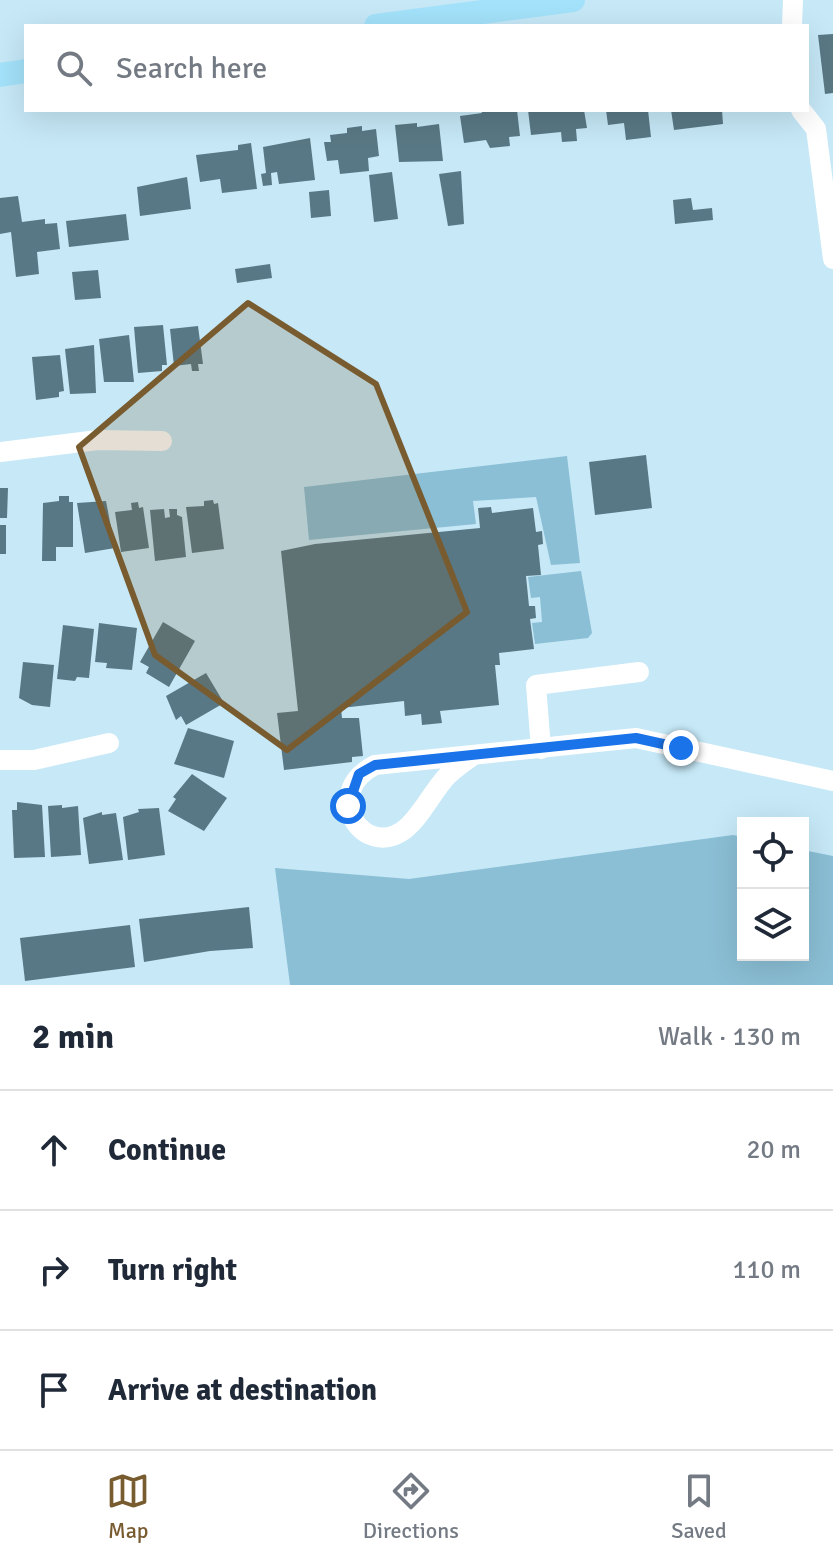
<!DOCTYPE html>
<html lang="en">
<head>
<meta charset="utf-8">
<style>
	:root { --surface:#fff; --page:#f6f6f7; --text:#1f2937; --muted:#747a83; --line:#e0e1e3; --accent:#785b2f }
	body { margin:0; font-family:Signika,sans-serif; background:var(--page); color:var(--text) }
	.controls { position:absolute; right:24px; bottom:24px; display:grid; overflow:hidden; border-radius:0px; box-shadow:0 8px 32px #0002 }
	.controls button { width:72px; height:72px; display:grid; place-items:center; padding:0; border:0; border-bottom:2px solid var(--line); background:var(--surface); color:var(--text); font:40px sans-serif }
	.stop { position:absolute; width:24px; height:24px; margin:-18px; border:6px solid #1a73e8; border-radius:50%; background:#fff }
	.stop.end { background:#1a73e8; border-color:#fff; box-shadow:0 2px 8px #0008 }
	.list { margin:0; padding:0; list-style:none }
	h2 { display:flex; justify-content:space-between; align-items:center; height:104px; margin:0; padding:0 32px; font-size:34px }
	h2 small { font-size:26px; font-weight:400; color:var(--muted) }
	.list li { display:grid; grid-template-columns:52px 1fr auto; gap:24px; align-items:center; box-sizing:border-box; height:120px; padding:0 32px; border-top:2px solid var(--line) }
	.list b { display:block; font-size:30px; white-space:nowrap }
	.list em { font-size:26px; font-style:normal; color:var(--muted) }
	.icon { flex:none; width:44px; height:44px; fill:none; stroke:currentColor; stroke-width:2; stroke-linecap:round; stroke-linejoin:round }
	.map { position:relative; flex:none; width:833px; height:985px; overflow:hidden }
	.search { position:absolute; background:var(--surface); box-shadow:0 8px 32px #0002; left:24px; right:24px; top:24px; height:88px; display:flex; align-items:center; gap:20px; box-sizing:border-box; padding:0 28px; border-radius:0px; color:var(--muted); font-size:30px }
	.sheet { height:464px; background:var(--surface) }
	nav { display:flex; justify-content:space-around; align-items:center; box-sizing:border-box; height:112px; border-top:2px solid var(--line); background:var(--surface); font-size:22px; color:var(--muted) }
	nav a { display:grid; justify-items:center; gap:4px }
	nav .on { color:var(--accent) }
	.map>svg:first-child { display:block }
	.green { fill:#8bbfd5 }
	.building { fill:#597885 }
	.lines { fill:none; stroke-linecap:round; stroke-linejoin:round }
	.minor { stroke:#fff; stroke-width:20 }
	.major { stroke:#a3e2fa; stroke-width:24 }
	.route { stroke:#1a73e8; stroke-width:10 }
	.marked { fill:#785b2f; fill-opacity:0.2; stroke:#785b2f; stroke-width:6; stroke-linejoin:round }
</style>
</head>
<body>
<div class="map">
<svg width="833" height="985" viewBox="0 0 833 985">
	<rect width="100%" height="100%" fill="#c6e8f7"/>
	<g class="green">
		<polygon points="567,456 580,563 551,565 536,497 473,501 476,524 309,540 304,487"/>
		<polygon points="581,571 592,633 588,638 535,644 532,623 542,622 540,597 531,598 528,577"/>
		<polygon points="733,835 743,837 743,955 803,955 803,850 833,856 833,985 290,985 275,868 409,879"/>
	</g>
	<g class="building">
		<polygon points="833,34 833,93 825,94 818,35"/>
		<polygon points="481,110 517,110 520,136 509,137 510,146 490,148 486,140 464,143 460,116 482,113"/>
		<polygon points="528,110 584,110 587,128 576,129 577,141 562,142 561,132 531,135"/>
		<polygon points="606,110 648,110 651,137 626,140 624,123 608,125"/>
		<polygon points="671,110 722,110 723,124 674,130"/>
		<polygon points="417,123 417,127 439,124 443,161 399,162 395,125"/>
		<polygon points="362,126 362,131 376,129 379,156 368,158 369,171 340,174 338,160 327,161 324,142 331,142 330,135 347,133 347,128"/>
		<polygon points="310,138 315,180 279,184 277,172 271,173 272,185 263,186 261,174 266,173 263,147"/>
		<polygon points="251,143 257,189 222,193 220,179 200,182 196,155 238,150 238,145"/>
		<polygon points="461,171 464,224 448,226 439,174"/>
		<polygon points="392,172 398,219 374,222 369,175"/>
		<polygon points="187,177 191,209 140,216 137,187"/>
		<polygon points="329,190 331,216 311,218 309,192"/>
		<polygon points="18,196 22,222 45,219 45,224 57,223 60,249 37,252 39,274 16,277 11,232 0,234 0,198"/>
		<polygon points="691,198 693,210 712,208 713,220 675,224 673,200"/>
		<polygon points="126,214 129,240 69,247 66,221"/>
		<polygon points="270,264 272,278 237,283 235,269"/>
		<polygon points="98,270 101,298 75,300 72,272"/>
		<polygon points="163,325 167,365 162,365 162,371 138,373 134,327"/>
		<polygon points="198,326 203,364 198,364 199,371 192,371 191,364 174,366 170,329"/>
		<polygon points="129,335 134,382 104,382 99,339"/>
		<polygon points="94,345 96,393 70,394 65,349"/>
		<polygon points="60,355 64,391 59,392 59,397 36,400 32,357"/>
		<polygon points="646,455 652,508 595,515 589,462"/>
		<polygon points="0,488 8,488 7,518 0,518"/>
		<polygon points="59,496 69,496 69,502 73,502 73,547 56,547 56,561 42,561 43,503 59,501"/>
		<polygon points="213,500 214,504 218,503 224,549 192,553 186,507 204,506 204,501"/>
		<polygon points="106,501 115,548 85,553 77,503"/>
		<polygon points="138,502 139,508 143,507 149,548 121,552 115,512 132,510 131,503"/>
		<polygon points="491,507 492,513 533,508 536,532 542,531 543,544 538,545 541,575 526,576 529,606 535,606 536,618 530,619 534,649 499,653 500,665 495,665 499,705 440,711 442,723 422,725 421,714 405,716 404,701 341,708 342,718 359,718 363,756 352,757 352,762 284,770 277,713 298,711 281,551 315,544 480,528 478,508"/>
		<polygon points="164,509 165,518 170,517 169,509 177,509 177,515 182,517 186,557 155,561 150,510"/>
		<rect x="0" y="525" width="6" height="29"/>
		<polygon points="163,622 195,641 169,687 146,673 149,667 140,662"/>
		<polygon points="99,623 137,628 132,670 106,668 107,663 95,662"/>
		<polygon points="63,625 94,629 89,678 77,677 75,681 57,679"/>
		<polygon points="23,662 54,665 50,707 32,705 19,698"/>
		<polygon points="206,673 224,703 186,725 181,716 176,720 166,696"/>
		<polygon points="188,728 234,741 224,778 174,764"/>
		<polygon points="192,774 227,798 204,831 168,811 176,799 173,797"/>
		<polygon points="17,802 42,805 45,857 14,858 12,810 17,810"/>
		<polygon points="62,805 62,808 78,806 81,855 51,857 48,806"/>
		<polygon points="159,808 165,855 128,860 123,817 139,812 138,809"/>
		<polygon points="102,812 102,815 116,813 123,860 89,864 83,818"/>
		<polygon points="249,907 253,948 210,951 144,962 139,919"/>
		<polygon points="130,925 135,967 25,981 20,938"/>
	</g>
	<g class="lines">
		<g class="minor">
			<polyline points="792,26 793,0"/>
			<polyline points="801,110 816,129 833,259"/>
			<polyline points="0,452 98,440 162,441"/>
			<polyline points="541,749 536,685 639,672"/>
			<path d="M472 756C463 763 454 769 447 776 432 792 421 817 404 830 363 860 320 793 375 765L636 738 833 781"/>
			<polyline points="0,760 34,760 109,743"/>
		</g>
		<g class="major">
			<polyline points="376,26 573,0"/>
			<polyline points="0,75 26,71"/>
		</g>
	</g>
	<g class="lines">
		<polyline class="route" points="348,806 359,774 375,765 636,738 681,748"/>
	</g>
	<path class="marked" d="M248 303 376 384 467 612 287 750 155 655 79 447Z"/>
</svg>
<div class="controls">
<button><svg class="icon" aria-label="locate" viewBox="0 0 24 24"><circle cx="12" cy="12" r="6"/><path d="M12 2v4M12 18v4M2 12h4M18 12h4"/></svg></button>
<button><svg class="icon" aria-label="layers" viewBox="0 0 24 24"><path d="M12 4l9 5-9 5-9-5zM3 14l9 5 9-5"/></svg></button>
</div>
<div class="stop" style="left:348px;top:806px"></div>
<div class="stop end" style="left:681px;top:748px"></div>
<div class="search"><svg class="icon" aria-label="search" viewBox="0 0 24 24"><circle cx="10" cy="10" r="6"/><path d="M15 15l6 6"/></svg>Search here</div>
</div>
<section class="sheet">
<h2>2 min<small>Walk · 130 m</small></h2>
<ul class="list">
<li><svg class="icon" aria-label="ahead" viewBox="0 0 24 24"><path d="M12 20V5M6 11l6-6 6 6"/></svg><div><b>Continue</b></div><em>20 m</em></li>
<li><svg class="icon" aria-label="right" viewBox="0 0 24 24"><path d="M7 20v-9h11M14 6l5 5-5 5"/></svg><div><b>Turn right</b></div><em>110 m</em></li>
<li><svg class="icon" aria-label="arrive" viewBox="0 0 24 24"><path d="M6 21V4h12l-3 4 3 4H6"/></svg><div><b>Arrive at destination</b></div></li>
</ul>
</section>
<nav>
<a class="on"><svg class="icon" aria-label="map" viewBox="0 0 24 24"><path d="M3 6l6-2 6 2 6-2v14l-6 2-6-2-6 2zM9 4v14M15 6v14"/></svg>Map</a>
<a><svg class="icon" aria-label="directions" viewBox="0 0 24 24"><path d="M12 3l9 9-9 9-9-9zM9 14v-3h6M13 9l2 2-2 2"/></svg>Directions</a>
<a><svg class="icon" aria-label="saved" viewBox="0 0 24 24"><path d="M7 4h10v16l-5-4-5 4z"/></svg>Saved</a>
</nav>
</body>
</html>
